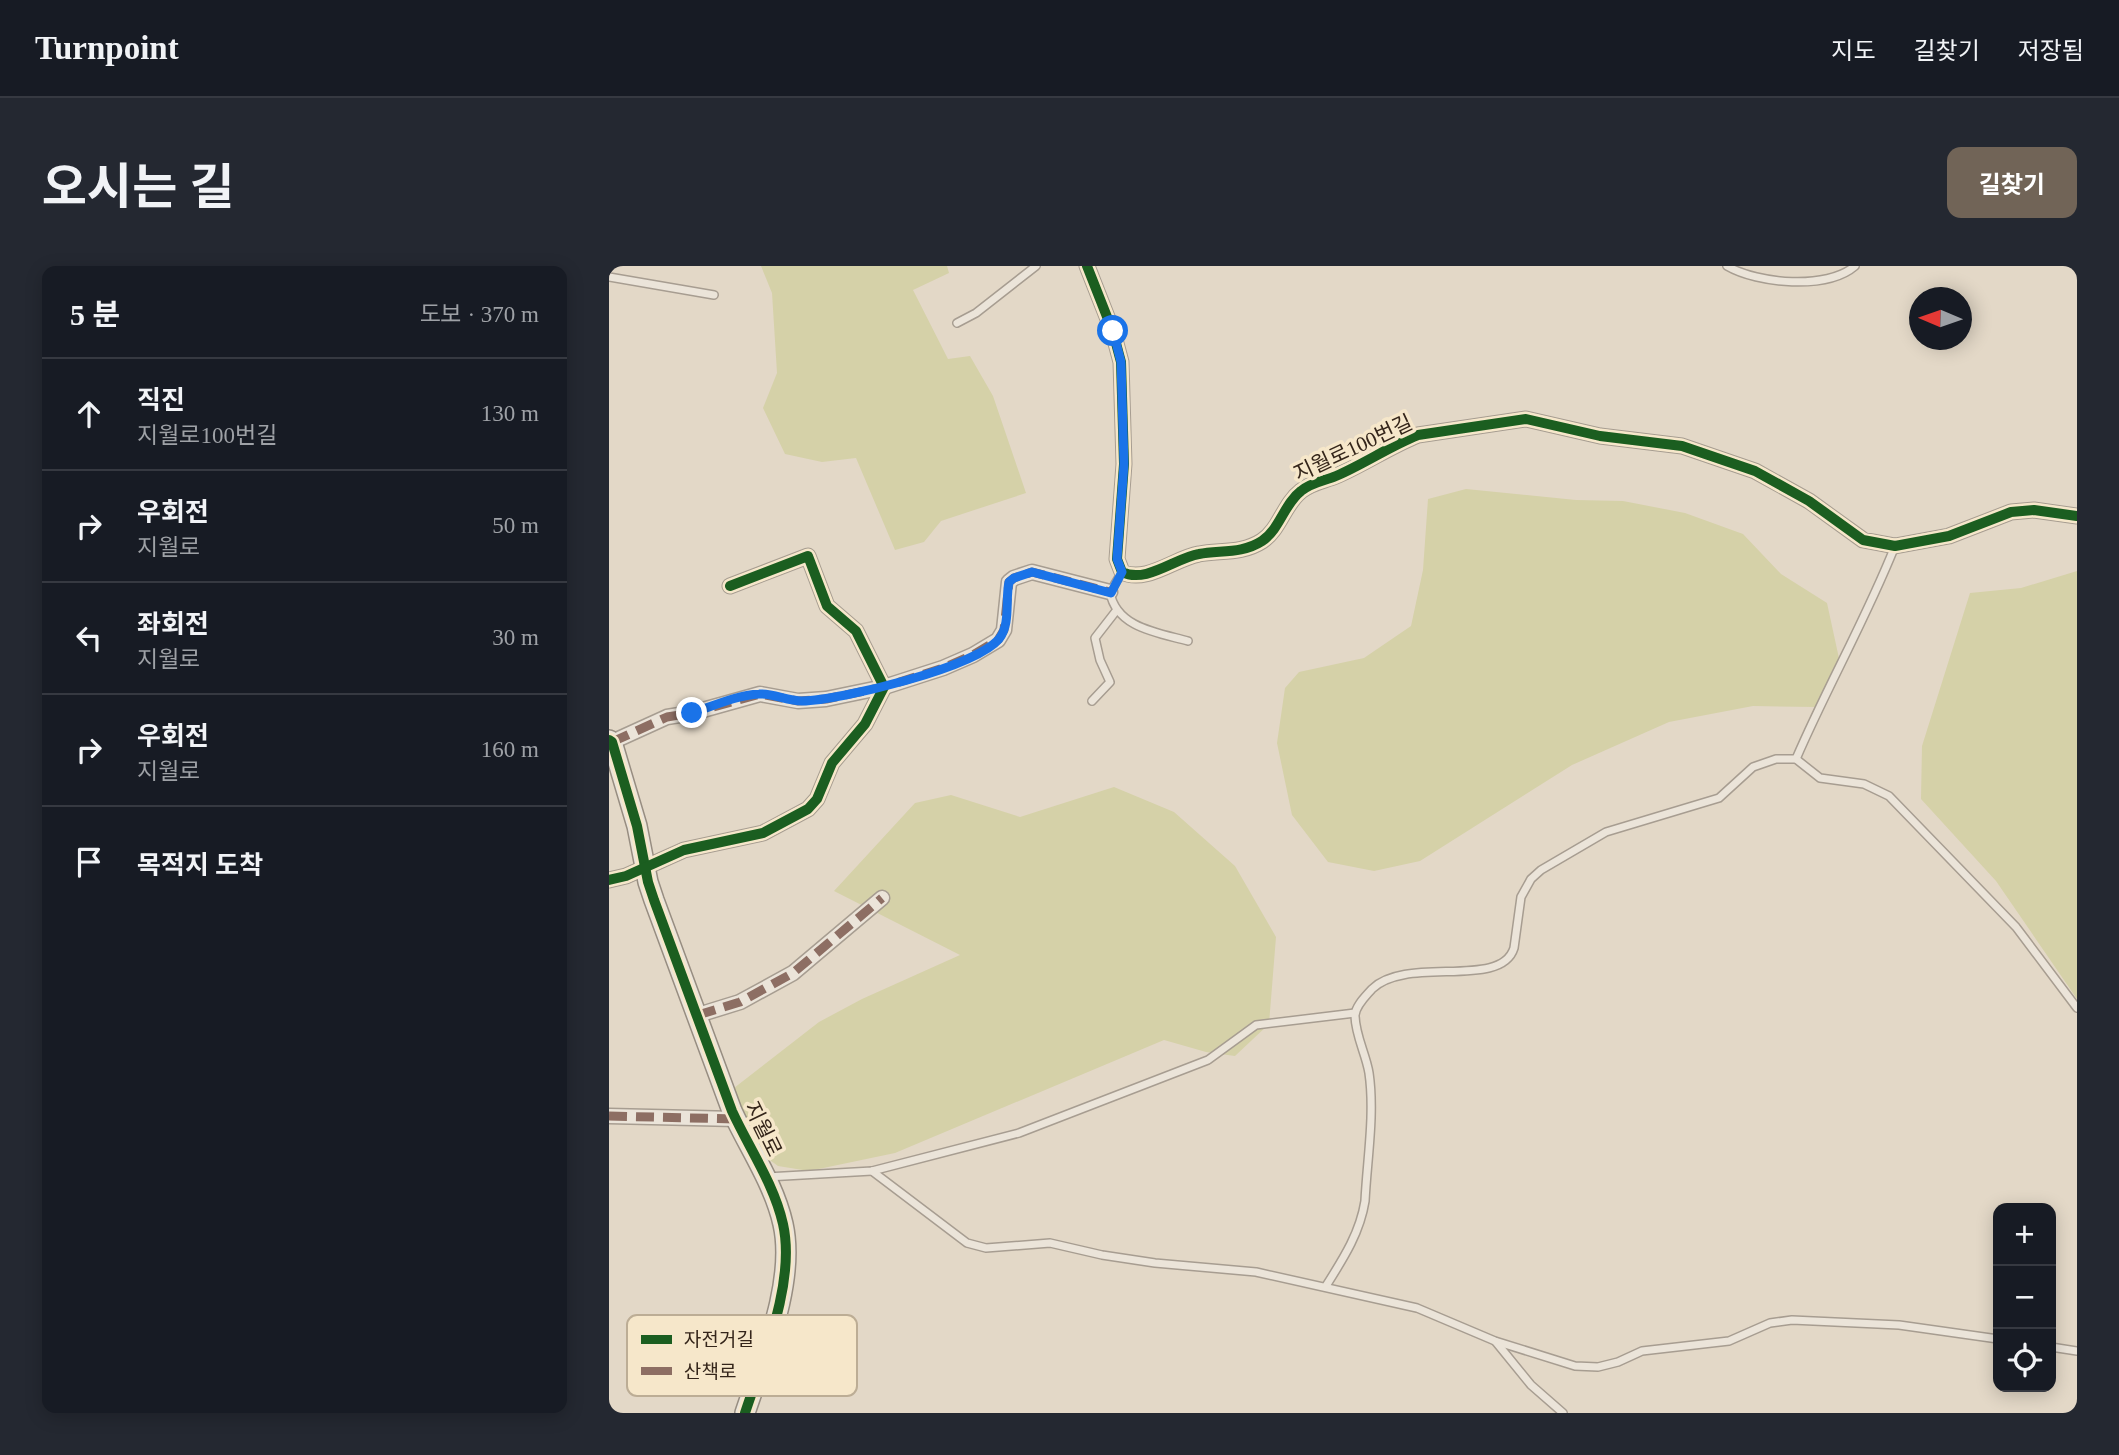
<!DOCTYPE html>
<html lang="ko">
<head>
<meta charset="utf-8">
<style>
	:root { --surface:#171b24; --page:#242831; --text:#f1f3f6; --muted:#9ea1a6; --line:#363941; --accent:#716457 }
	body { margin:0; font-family:"Times New Roman","Noto Sans KR",serif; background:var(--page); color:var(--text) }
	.controls { position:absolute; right:21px; bottom:21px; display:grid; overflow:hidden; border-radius:14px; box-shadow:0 4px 18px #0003 }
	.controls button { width:63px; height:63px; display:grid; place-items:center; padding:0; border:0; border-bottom:2px solid var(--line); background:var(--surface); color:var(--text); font:35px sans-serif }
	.compass { position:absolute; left:1300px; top:21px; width:63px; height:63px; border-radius:50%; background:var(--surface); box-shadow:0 4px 18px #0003; rotate:272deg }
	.stop { position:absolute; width:21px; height:21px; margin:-16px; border:5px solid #1a73e8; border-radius:50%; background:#fff }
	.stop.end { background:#1a73e8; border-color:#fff; box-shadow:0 2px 7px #0008 }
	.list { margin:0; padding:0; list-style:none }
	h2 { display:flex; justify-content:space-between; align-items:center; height:91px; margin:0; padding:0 28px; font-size:30px }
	h2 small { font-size:23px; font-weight:400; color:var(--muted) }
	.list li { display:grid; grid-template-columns:46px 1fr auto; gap:21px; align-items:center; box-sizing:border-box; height:112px; padding:0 28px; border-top:2px solid var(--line) }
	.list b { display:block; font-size:26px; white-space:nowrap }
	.list p { margin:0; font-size:23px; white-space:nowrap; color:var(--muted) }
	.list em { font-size:23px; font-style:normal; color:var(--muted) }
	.icon { flex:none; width:38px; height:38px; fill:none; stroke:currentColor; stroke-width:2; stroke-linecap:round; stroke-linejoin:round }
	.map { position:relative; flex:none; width:1468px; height:1147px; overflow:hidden; border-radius:14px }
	header { display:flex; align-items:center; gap:42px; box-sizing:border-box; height:98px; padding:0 35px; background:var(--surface); border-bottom:2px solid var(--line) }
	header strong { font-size:33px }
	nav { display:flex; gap:38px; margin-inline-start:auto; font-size:24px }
	.intro { display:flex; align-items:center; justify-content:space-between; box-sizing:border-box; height:168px; padding:0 42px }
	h1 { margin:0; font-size:49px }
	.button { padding:18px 32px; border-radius:14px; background:var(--accent); color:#fff; font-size:24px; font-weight:700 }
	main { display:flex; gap:42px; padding:0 42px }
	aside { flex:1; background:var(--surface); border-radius:14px; box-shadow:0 4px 18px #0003 }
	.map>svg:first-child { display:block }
	.green { fill:#d5d1a8 }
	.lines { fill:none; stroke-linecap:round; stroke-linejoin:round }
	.lane-casing { stroke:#a79d91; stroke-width:10 }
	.street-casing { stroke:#a79d91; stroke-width:17 }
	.secondary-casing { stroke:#978d81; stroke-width:22 }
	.lane { stroke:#ebe4d9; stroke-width:7 }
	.street { stroke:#ebe4d9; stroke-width:14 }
	.secondary { stroke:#ebe4d9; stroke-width:19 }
	.quiet { stroke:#8d6e63; stroke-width:9; stroke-dasharray:18 9; stroke-linecap:butt }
	.cycleway-casing { stroke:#f6e7ca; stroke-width:15 }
	.cycleway { stroke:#1b5e20; stroke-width:10 }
	.route { stroke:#1a73e8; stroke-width:9 }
	.labels { text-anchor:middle; stroke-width:7; stroke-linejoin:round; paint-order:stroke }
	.street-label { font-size:21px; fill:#34251a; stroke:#f6e7ca }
	.key { fill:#f6e7ca; stroke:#bcad95; stroke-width:2 }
	.key-label { font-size:19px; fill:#34251a }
</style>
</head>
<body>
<header>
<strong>Turnpoint</strong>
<nav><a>지도</a><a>길찾기</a><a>저장됨</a></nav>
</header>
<div class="intro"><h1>오시는 길</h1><a class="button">길찾기</a></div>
<main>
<aside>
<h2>5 분<small>도보 · 370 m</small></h2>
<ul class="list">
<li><svg class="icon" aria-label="ahead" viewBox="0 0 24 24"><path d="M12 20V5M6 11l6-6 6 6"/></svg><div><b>직진</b><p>지월로100번길</p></div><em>130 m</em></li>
<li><svg class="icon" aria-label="right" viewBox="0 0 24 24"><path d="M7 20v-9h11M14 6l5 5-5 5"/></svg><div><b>우회전</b><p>지월로</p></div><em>50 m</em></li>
<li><svg class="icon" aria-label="left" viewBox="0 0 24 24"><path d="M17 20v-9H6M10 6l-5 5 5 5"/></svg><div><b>좌회전</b><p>지월로</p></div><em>30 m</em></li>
<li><svg class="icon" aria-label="right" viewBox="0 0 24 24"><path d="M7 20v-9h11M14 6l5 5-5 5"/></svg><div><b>우회전</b><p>지월로</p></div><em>160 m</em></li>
<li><svg class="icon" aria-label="arrive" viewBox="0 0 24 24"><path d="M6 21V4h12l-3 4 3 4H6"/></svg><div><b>목적지 도착</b></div></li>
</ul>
</aside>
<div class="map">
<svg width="1468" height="1147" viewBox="0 0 1468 1147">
	<rect width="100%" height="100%" fill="#e3d8c7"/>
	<g class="green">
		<polygon points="152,0 338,0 340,7 304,24 339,93 361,90 384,130 417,227 332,255 315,276 286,284 247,192 213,196 176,188 154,142 168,107 163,27"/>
		<polygon points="857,223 967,234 1014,235 1076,247 1134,268 1172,308 1218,337 1231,397 1207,441 1144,440 1060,456 963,499 811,595 765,605 719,596 683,549 668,477 676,422 690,406 755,392 802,360 814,304 819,233"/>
		<polygon points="1468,305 1468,733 1387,615 1312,533 1313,480 1361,327 1412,322"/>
		<polygon points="505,521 565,546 626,600 667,671 660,758 626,790 597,786 555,774 286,887 200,905 169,900 154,889 135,851 125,822 210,756 253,733 351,689 225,625 306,537 342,529 411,551"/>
	</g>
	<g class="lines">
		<g class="lane-casing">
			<g id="lane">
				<path d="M1118 0C1149 18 1218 24 1246 0"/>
				<polyline points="0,11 105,29"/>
				<polyline points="348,57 367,47 427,0"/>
				<path d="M513 306 501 326C507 362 550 367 579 375"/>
				<polyline points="483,435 501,416 491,394 486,372 507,345"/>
				<path d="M1187 493C1218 421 1257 353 1286 280"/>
				<polyline points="263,905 358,977 377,982 441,977 493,989 546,997 647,1006 808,1042 886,1075 966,1100 989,1101 1009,1096 1033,1085 1120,1075 1161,1057 1183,1054 1290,1059 1389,1073"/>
				<polyline points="158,911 263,905 410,867 599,794 647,759 746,747"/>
				<path d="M717 1020C734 993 751 967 756 935 758 894 766 848 760 807 757 788 746 769 746 749 747 739 757 730 763 723 798 689 892 724 905 682L912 631 922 613 932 604 997 566 1110 532 1144 501 1167 493H1187L1211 512 1255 518 1280 530 1407 661 1468 742"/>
				<polyline points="887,1076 922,1119 954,1147"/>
				<polyline points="1442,1081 1468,1085"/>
			</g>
		</g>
		<g class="street-casing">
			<g id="street">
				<path d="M478 0 504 66 512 96 515 198 508 293 513 306C537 318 566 292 590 288 611 284 633 288 653 275 671 263 675 238 692 225 703 216 715 215 727 210 755 198 781 180 809 169L917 153 991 170 1073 180 1146 205 1200 235 1254 274 1286 280 1340 270 1402 246 1425 244 1468 250"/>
				<polyline points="3,476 58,451 83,447 151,428 189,435 217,433 275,421 334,402 364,389 389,374 395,364 400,316 405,312 423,306 501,326"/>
				<polyline points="0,614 17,610 75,584 154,567 199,543 208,533 223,497 256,458 275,421 247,365 218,340 199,290 121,320"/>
				<polyline points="89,749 131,736 184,707 273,632"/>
				<polyline points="0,850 127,853"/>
			</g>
		</g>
		<g class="secondary-casing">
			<path id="secondary" d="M0 474 3 476 28 560 39 616 45 634 123 845C140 882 165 918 174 958 187 1016 154 1092 136 1147"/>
		</g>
		<use href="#lane" class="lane"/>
		<use href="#street" class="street"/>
		<use href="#secondary" class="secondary"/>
		<g class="quiet">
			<polyline points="3,476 58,451 83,447 151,428 189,435 217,433 275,421 334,402 364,389 389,374 395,364 400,316 405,312 423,306 501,326"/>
			<polyline points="89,749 131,736 184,707 273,632"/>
			<polyline points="0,850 127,853"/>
		</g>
		<g class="cycleway-casing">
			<g id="cycleway">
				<path d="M478 0 504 66 512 96 515 198 508 293 513 306C537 318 566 292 590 288 611 284 633 288 653 275 671 263 675 238 692 225 703 216 715 215 727 210 755 198 781 180 809 169L917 153 991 170 1073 180 1146 205 1200 235 1254 274 1286 280 1340 270 1402 246 1425 244 1468 250"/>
				<path d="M0 474 3 476 28 560 39 616 45 634 123 845C140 882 165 918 174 958 187 1016 154 1092 136 1147"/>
				<polyline points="0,614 17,610 75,584 154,567 199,543 208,533 223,497 256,458 275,421 247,365 218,340 199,290 121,320"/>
			</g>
		</g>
		<use href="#cycleway" class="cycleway"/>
	</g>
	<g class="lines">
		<path class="route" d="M83 447C104 440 128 429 150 428 164 427 178 435 193 435 232 434 365 402 390 373 402 358 396 334 400 316L405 312 423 306 502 327 513 306 508 293 515 198 512 96 504 65"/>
	</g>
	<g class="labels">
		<g class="street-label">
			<text transform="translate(744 182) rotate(-25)" y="7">지월로100번길</text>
			<text transform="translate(154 863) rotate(64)" y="7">지월로</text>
		</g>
	</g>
	<rect x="18" y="1049" width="230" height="81" rx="10" class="key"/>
	<rect x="32" y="1069" width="31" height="9" fill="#1b5e20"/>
	<rect x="32" y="1101" width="31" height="8" fill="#8d6e63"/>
	<g class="key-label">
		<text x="75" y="1080">자전거길</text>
		<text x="75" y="1112">산책로</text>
	</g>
</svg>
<div class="controls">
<button>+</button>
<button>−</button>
<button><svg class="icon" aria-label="locate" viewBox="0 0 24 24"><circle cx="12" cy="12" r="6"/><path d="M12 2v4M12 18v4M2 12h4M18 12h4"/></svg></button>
</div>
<svg class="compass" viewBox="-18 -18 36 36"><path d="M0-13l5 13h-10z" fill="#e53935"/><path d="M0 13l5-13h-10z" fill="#9ea1a6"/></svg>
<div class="stop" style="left:504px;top:65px"></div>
<div class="stop end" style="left:83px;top:447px"></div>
</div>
</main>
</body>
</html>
